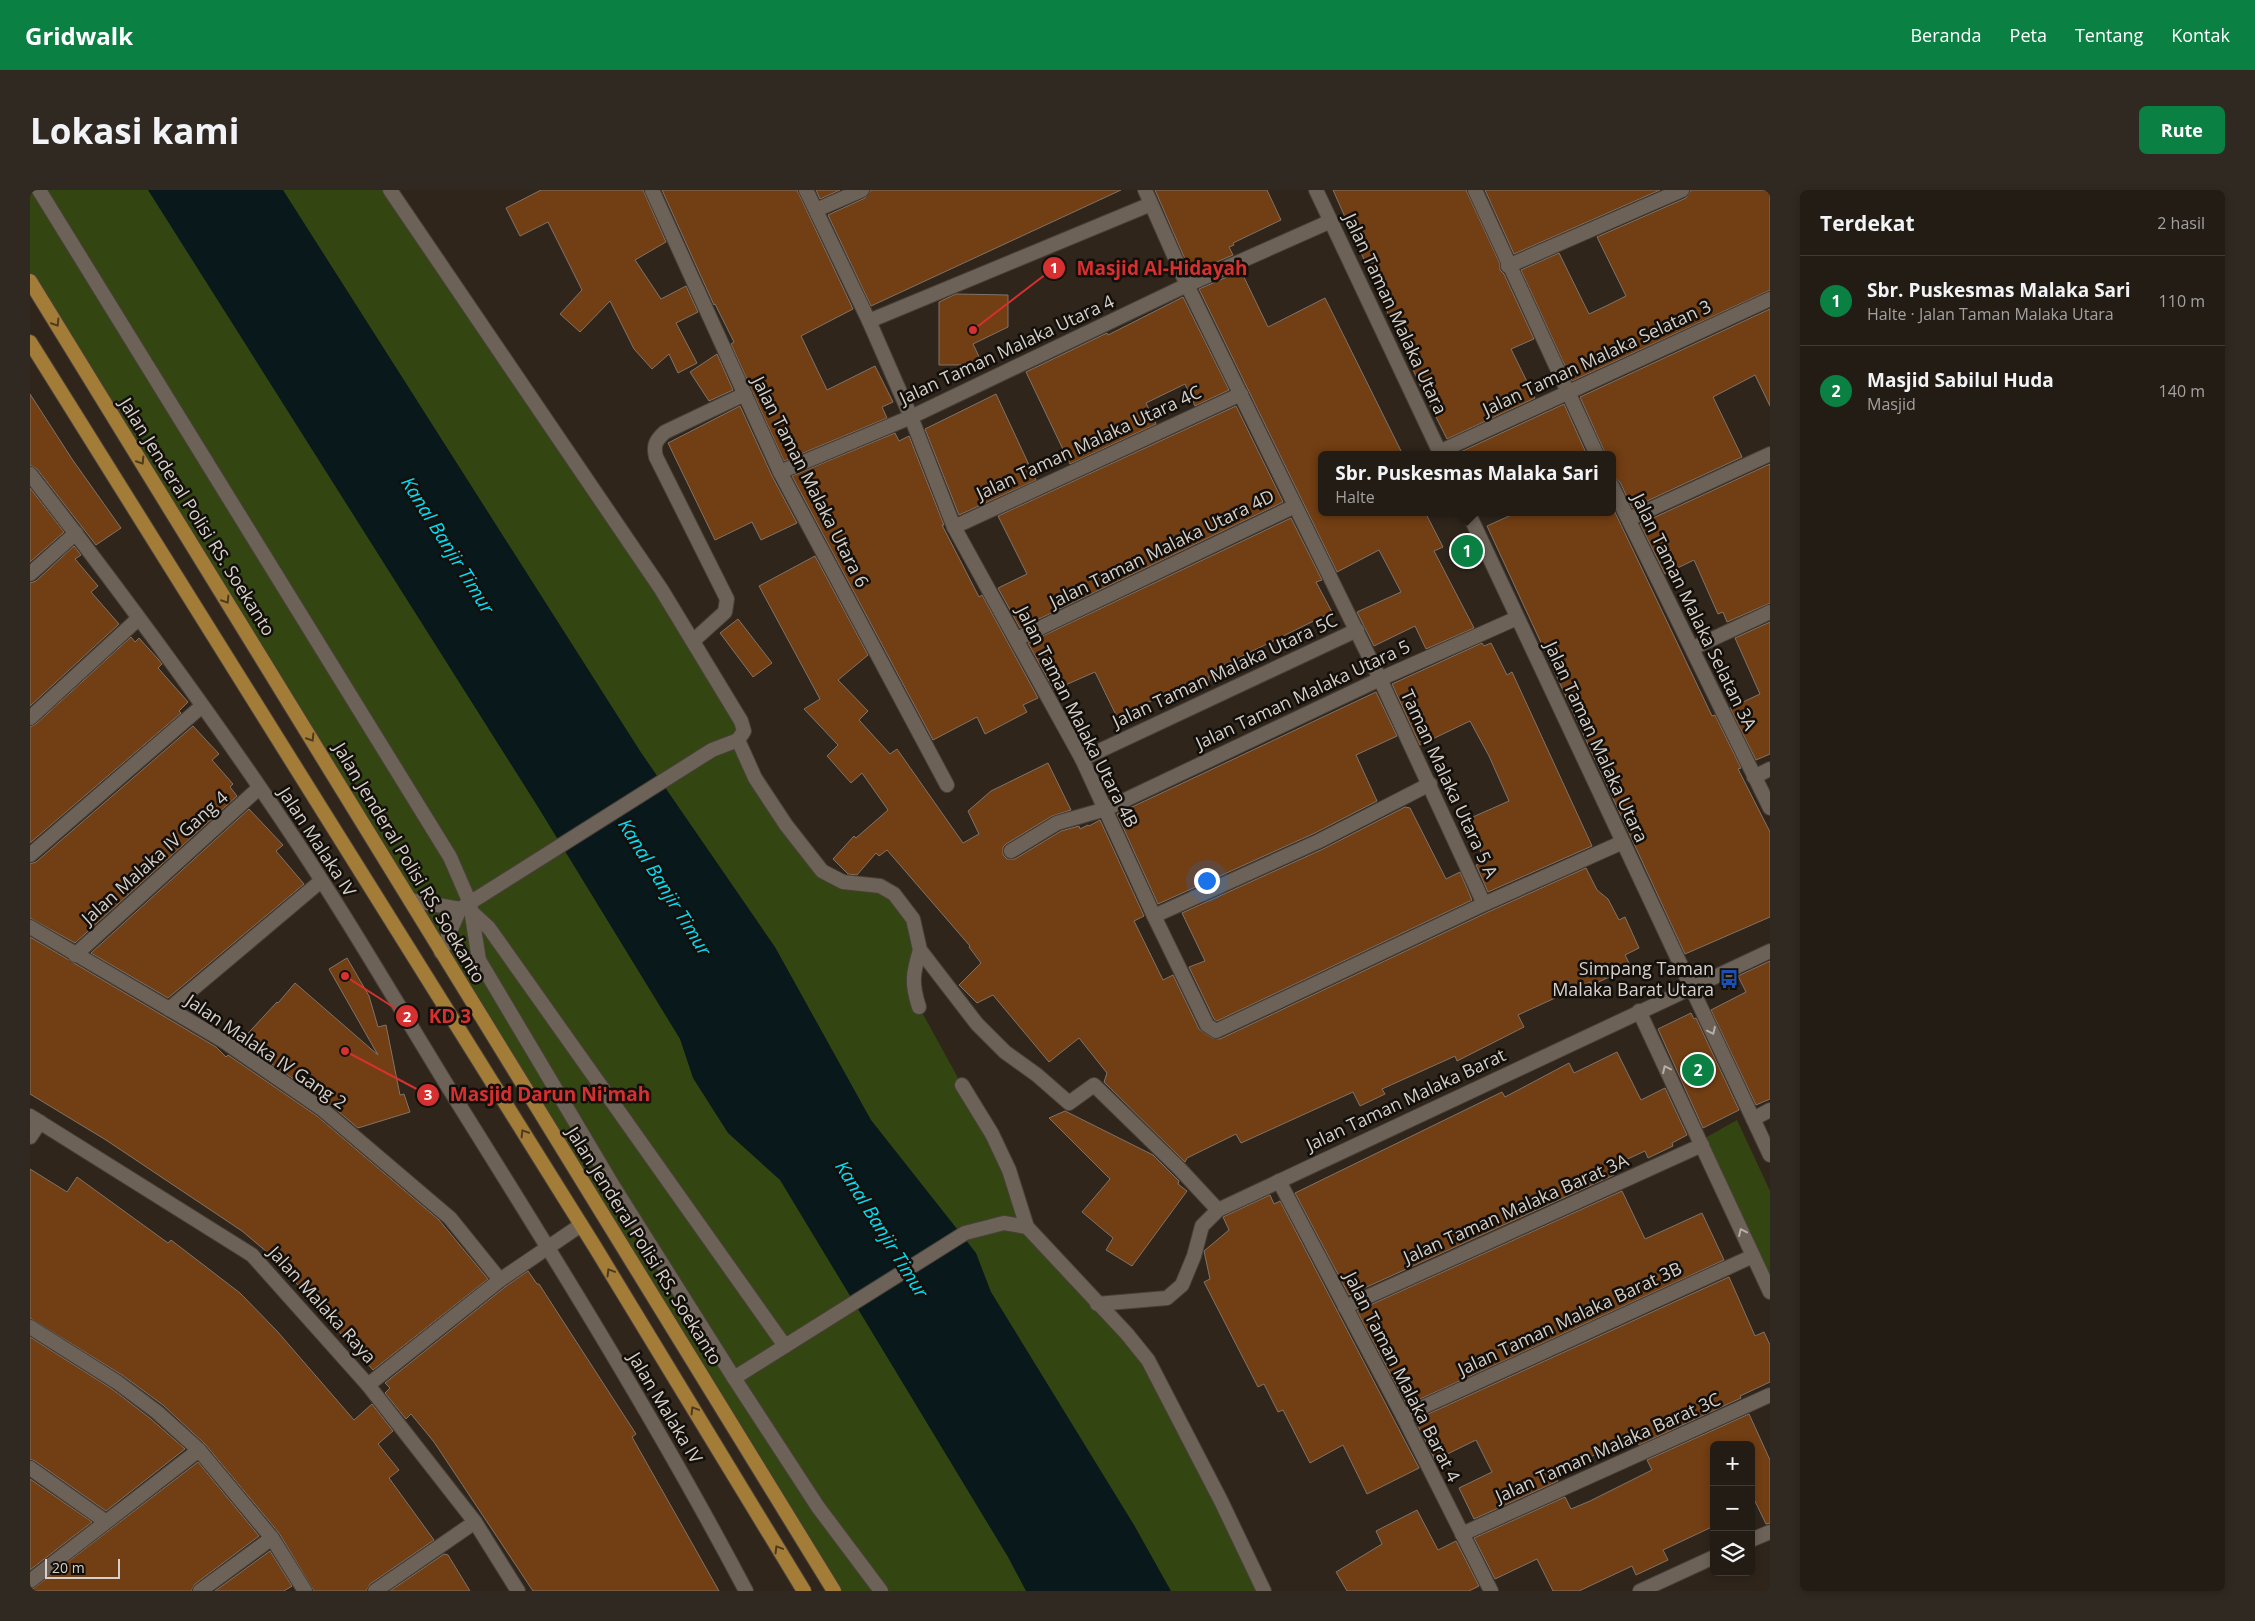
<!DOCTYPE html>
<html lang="id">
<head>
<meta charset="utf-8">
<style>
	:root { --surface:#231c14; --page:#2f2922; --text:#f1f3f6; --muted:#a3a1a0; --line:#403a34; --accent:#0b8043 }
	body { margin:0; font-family:"Open Sans",sans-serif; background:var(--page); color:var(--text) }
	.controls { position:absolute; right:15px; bottom:15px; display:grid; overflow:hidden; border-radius:8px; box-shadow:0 2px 8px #0003 }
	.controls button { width:45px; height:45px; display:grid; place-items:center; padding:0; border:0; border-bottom:1px solid var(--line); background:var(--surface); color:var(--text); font:25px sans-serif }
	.scale { position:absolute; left:15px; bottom:12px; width:75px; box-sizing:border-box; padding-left:5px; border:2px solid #d7d0ca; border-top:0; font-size:14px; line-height:18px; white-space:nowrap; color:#d7d0ca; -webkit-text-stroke:4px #130f0b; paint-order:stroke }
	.you { position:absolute; left:1176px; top:690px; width:18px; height:18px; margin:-12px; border:4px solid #fff; border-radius:50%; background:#1a73e8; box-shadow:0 0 0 8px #1a73e833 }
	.badge { display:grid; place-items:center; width:32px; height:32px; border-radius:50%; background:var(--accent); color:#fff; font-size:16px; font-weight:700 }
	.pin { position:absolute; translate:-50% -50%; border:2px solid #fff; box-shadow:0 1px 5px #0006 }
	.popup { position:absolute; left:1288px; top:261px; width:298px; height:65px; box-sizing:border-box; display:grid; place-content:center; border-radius:8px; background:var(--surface); filter:drop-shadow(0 1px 4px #0005); font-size:16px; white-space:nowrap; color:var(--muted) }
	.popup b { font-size:19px; color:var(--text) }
	.popup::after { content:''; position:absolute; left:50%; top:100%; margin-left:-10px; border:10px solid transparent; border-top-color:var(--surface) }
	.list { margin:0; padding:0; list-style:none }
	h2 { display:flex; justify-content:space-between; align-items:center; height:65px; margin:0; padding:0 20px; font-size:21px }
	h2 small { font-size:16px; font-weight:400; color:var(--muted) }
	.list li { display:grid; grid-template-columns:32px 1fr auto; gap:15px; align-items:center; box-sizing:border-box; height:90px; padding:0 20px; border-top:1px solid var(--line) }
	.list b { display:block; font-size:19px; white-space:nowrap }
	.list p { margin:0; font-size:16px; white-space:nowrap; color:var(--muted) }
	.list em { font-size:16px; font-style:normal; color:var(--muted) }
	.icon { flex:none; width:28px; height:28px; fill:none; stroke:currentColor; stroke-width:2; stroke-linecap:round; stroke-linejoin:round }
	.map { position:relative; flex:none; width:1740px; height:1401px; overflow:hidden; border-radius:8px }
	header { display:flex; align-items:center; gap:30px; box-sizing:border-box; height:70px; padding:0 25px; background:var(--accent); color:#fff }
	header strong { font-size:24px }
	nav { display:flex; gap:28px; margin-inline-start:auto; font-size:18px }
	.intro { display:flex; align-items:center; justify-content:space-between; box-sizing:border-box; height:120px; padding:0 30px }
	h1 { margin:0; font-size:35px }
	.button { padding:12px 22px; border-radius:8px; background:var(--accent); color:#fff; font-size:18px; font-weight:700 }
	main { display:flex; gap:30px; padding:0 30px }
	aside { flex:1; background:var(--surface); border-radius:8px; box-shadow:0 2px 8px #0003 }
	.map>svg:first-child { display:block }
	.green { fill:#334612 }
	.water { fill:#08181b }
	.building { fill:#723e13; stroke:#807369 }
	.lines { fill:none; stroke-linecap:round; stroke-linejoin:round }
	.pedestrian-casing { stroke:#484039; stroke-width:16 }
	.minor-casing { stroke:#484039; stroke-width:16 }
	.tertiary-casing { stroke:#484039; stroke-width:16 }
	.primary-casing { stroke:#484039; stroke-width:16 }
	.pedestrian { stroke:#6d6257; stroke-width:14 }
	.minor { stroke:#6d6257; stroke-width:14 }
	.tertiary { stroke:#6d6257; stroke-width:14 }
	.primary { stroke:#a37c37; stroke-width:14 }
	.oneway { stroke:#4d3b1d }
	.oneway2 { stroke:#b7afa8 }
	.labels { text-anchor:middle; stroke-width:5; stroke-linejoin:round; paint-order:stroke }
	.street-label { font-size:18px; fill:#d7d0ca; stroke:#130f0b }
	.poi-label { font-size:18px; fill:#d7d0ca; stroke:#130f0b; text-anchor:end }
	.water-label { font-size:19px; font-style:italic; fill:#00e0f8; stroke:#130f0b }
	.leader { fill:none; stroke:#d63030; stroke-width:2 }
	.callout-dot { fill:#d63030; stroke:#130f0b; stroke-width:2 }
	.mark-label { font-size:15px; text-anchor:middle; font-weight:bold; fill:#fff }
	.callout-label { font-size:19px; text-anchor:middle; font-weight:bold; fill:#d63030; stroke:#130f0b; stroke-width:5; stroke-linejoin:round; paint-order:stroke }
</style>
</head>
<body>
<header>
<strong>Gridwalk</strong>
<nav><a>Beranda</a><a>Peta</a><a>Tentang</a><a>Kontak</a></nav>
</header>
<div class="intro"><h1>Lokasi kami</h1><a class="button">Rute</a></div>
<main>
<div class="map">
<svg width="1740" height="1401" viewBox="0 0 1740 1401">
	<rect width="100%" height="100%" fill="#2f251b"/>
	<g class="green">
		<polygon points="0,0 359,0 711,531 708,551 792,681 850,696 883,729 889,817 932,895 962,944 997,1037 1097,1144 1234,1401 804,1401 0,91"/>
		<polygon points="1707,930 1740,1001 1740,1095 1675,948"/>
	</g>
	<polygon class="water" points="118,0 253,0 610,561 745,757 841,930 946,1063 961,1102 1104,1335 1141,1401 996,1401 978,1367 750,990 698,943 663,888 650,849 508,617"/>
	<g class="building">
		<polygon points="511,0 613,0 636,52 605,70 631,109 656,96 668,122 646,133 667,173 648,183 639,164 622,179 604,159 580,111 550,142 530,124 552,100 518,32 490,46 476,18"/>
		<polygon points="632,0 767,0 823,119 771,146 797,200 845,176 863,212 852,217 857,228 754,271 701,154 704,152 685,114 684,115"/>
		<polygon points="786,0 810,0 790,9"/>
		<polygon points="841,0 1091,0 841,116 798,25 835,8"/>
		<polygon points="1125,0 1237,0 1251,30 1203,53 1204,55 1199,57 1203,65 1161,83"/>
		<polygon points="1303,0 1436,0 1470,74 1470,80 1474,84 1504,149 1481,159 1505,208 1417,249 1389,193"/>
		<polygon points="1455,0 1630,0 1484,64"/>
		<polygon points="1661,0 1740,0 1740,100 1542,191 1491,80 1529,63 1559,124 1576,116 1596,106 1567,47 1656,8"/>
		<polygon points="1211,81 1238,137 1295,108 1373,265 1292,265 1292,322 1395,322 1413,357 1404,361 1444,438 1396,459 1385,436 1344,456 1327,422 1371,402 1349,360 1307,382 1169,99"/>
		<polygon points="926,104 978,105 978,137 943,154 953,175 909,175 909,112"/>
		<polygon points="1153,107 1199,200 1165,216 1155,194 1116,213 1126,234 1040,274 996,182 1077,143 1078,145"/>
		<polygon points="1740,119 1740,216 1725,185 1683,207 1712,267 1602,318 1590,292 1582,287 1582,265 1576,265 1550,207"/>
		<polygon points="687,164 703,200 679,211 660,182"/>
		<polygon points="0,204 42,269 91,338 66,355 7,279 0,275"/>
		<polygon points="966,204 1006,290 929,325 895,239"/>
		<polygon points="1534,214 1557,265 1424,265"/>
		<polygon points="710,216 742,286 767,333 731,350 722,332 685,350 638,253"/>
		<polygon points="1206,216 1253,312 990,438 968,398 997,384 968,326"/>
		<polygon points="865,243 869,251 879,246 914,335 912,335 949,407 952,405 1008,508 993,515 997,522 955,544 947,527 903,550 762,286"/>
		<polygon points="1740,274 1740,413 1697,432 1693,422 1688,424 1664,370 1635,384 1610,334"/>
		<polygon points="0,298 34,342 0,372"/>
		<polygon points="1582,316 1682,526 1685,525 1711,578 1708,579 1740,642 1740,727 1655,764 1457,336 1488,322 1582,322"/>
		<polygon points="1261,328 1292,390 1286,392 1302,422 1186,479 1187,482 1179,486 1179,493 1173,499 1165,500 1159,496 1152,499 1151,497 1087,527 1065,482 1024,500 998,453"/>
		<polygon points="44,356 51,365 45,369 68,396 61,402 89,434 0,516 0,393 6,391"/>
		<polygon points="785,366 838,465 808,490 838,521 829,530 860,564 867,559 933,653 949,644 938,621 961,601 1018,573 1041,620 1022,626 976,654 973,657 973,665 977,669 985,669 1031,641 1049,636 1050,639 1058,635 1059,636 1070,630 1114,726 1104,731 1133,790 1143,785 1169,839 1182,848 1190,849 1458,722 1556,678 1567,700 1578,709 1589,730 1595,727 1609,758 1595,765 1601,777 1562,795 1560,792 1488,825 1494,837 1427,871 1425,866 1352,899 1355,904 1330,916 1323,902 1211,953 1206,944 1157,968 1155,972 1074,892 1077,883 1049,848 1019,872 963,805 947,813 929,795 951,773 939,757 940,756 857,660 849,666 846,663 827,685 818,684 803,669 824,646 826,648 858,620 832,583 821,593 797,566 808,555 774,519 790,509 729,396"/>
		<polygon points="708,429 742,473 723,487 690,443"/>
		<polygon points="1740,432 1740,564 1726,570 1700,518 1730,504 1705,448"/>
		<polygon points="101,447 105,452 109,448 128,469 132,474 128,478 158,512 149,521 151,523 0,653 0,537 6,534"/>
		<polygon points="1452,453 1454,456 1461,453 1477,485 1482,482 1562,656 1458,702 1446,675 1455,671 1436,630 1479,611 1459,566 1440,531 1390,555 1362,494"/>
		<polygon points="1346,502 1367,546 1326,565 1347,611 1285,643 1128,714 1087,624"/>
		<polygon points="163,536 189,564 182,570 203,594 200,597 207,606 45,753 0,728 0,674 6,672"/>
		<polygon points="1375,617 1380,618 1416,689 1430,682 1442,710 1187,831 1184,829 1159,777 1175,771 1152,723 1293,659"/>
		<polygon points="219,619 253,655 246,661 274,694 138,808 61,763"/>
		<polygon points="0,747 186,857 196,867 198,865 287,926 409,1030 458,1089 343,1180 244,1068 212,1041 76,950 0,904"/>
		<polygon points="317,768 339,806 348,837 356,835 370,905 374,904 380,922 328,938 297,912 210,852 247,812 248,813 265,793 348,865 299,779"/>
		<polygon points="1740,771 1740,909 1726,915 1681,820 1716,802 1708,786"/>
		<polygon points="1661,823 1664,829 1666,828 1709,920 1673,938 1628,839"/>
		<polygon points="1587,862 1611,910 1635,898 1657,945 1642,953 1643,956 1618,968 1615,961 1580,977 1584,985 1319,1105 1265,1003 1472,902 1475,907 1539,873 1544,883"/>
		<polygon points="1035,921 1123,965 1149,991 1148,994 1157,1001 1102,1076 1076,1060 1083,1048 1052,1022 1080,989 1019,928"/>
		<polygon points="0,979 37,1002 47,987 138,1053 141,1050 210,1103 247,1141 324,1230 342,1214 363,1241 348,1254 369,1280 359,1288 404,1350 340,1394 336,1401 284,1401 249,1343 175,1254 133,1215 92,1185 0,1128"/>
		<polygon points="1592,1001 1615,1049 1672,1023 1694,1070 1377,1215 1327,1121"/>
		<polygon points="1240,1005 1244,1014 1250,1011 1389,1278 1337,1304 1313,1255 1280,1273 1253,1220 1248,1222 1234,1194 1228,1197 1174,1092 1180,1089 1174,1061 1199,1040 1193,1027"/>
		<polygon points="498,1081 507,1094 509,1094 606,1244 602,1247 689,1401 503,1401 404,1252 381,1224 376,1229 355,1203 360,1198 355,1193 475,1097"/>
		<polygon points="1699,1087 1725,1146 1734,1142 1740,1155 1740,1192 1710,1206 1711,1208 1609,1255 1605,1247 1524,1283 1528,1291 1444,1329 1429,1298 1462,1282 1446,1250 1405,1270 1385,1230"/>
		<polygon points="0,1147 82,1199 121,1229 155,1259 76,1321 5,1271 0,1269"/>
		<polygon points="1719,1224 1740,1270 1740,1333 1736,1334 1721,1303 1721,1255 1684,1255 1684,1336 1633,1360 1638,1370 1606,1385 1602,1376 1549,1401 1523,1401 1507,1369 1465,1389 1444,1348 1535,1307 1541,1319 1560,1311 1622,1280 1617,1270"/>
		<polygon points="168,1272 229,1346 165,1394 161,1401 0,1401"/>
		<polygon points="0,1289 62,1332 0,1380"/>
		<polygon points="1387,1320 1408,1360 1426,1351 1449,1396 1439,1401 1317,1401 1306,1382 1352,1354 1346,1341"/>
		<polygon points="240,1361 262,1396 254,1401 185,1401"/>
		<polygon points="414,1364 418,1365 440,1401 360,1401"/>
	</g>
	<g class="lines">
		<g class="pedestrian-casing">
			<g id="pedestrian">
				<polyline points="9,0 420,667 440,713 449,770 585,999 704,1188 788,1317 851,1401"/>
				<polyline points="704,1188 755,1156"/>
			</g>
		</g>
		<g class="minor-casing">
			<g id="minor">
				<polyline points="360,0 631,399 711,531 714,541 708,550 682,560 430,719 380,710"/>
				<polyline points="622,0 750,282 917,595"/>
				<polyline points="776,0 839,131 881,227 924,337 1052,569 1124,726 1177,835 1186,841 1454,714 1593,652"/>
				<polyline points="1115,0 1157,95 1350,489 1454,714"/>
				<polyline points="1286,0 1411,265"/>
				<polyline points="1445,0 1567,265"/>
				<polyline points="786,20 832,0"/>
				<polyline points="1478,76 1652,0"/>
				<polyline points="839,131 1121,14"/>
				<polyline points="1409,262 1740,109"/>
				<polyline points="750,282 881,227 1157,95 1301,31"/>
				<path d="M0 284C92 403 183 526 266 651 323 736 374 826 428 913 528 1073 628 1234 716 1401"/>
				<polyline points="1582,296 1740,618"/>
				<polyline points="1438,322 1740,965"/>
				<polyline points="1599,329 1740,264"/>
				<polyline points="924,337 1211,204"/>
				<polyline points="0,384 46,343"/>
				<polyline points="987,449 1265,316"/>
				<path d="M663 451 695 422 697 409 626 267C623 255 626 250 635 242L715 204"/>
				<polyline points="1663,458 1740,422"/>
				<polyline points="0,528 108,429"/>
				<polyline points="708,550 725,588 756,635 792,681 813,692 850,696 864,704 883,729 890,760 947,834 975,862 1007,885 1039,913 1064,895 1149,978 1188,1020"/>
				<polyline points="1052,569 1327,440"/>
				<polyline points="1724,587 1740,579"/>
				<polyline points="981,661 1027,633 1076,619 1350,489 1487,428"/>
				<polyline points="0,665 172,516"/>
				<polyline points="435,716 459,738 755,1156 935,1043 974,1033 997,1037 1097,1144 1118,1170 1191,1311 1234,1401"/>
				<polyline points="1124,726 1289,651 1400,594"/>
				<polyline points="0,737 192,850 292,919 420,1028 470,1090"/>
				<polyline points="411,762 430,719"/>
				<polyline points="45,765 229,598"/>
				<path d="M889 817C881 793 883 783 890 760"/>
				<polyline points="139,819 291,691"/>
				<polyline points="1609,821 1740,1102"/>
				<polyline points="932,895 962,944 979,980 997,1037"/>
				<polyline points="1723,929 1740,920"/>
				<polyline points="0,947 10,932"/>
				<polyline points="1249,991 1373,1226 1461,1401"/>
				<polyline points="1067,1114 1137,1108 1152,1095 1164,1066 1172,1036 1188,1020 1740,761"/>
				<polyline points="1315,1117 1672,955"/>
				<polyline points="0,1137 87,1192 127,1222 169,1260 242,1348 275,1401"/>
				<polyline points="1373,1226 1723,1066"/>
				<polyline points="0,1278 75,1331"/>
				<polyline points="1432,1344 1740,1205"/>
				<polyline points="1721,1350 1740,1342"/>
				<polyline points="0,1391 169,1260"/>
				<polyline points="170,1401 242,1348"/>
				<polyline points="345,1401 445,1332"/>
				<polyline points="1610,1401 1684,1367"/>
			</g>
		</g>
		<g class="tertiary-casing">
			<g id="tertiary">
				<polyline points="0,926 222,1065 338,1195 445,1332 488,1401"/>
				<polyline points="338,1195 470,1090 551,1035"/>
			</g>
		</g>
		<g class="primary-casing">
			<g id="primary">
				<polyline points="0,91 804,1401"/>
				<polyline points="0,152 565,1057 774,1401"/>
			</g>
		</g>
		<use href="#pedestrian" class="pedestrian"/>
		<use href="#minor" class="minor"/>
		<use href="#tertiary" class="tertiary"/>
		<use href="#primary" class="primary"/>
	</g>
	<defs><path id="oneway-chevron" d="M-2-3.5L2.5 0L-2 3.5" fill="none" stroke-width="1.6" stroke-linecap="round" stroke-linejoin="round" transform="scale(1.25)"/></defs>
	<g class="oneway">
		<use href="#oneway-chevron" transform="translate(26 133) rotate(58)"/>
		<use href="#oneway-chevron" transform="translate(111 271) rotate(58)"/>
		<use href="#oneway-chevron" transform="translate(196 410) rotate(58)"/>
		<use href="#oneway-chevron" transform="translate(281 548) rotate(58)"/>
		<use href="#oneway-chevron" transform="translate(494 943) rotate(-122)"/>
		<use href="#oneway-chevron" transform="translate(580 1082) rotate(-121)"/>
		<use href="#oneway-chevron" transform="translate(664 1220) rotate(-121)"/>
		<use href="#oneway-chevron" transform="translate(748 1359) rotate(-121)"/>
	</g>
	<g class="oneway2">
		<use href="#oneway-chevron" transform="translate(1682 841) rotate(65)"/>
		<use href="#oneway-chevron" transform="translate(1636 879) rotate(-115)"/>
		<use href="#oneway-chevron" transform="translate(1712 1042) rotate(-115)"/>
	</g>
	<defs>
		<g id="bus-bare" transform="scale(1.5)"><path d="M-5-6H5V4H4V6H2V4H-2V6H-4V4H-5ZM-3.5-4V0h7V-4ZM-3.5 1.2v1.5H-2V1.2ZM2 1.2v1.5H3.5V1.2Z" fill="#1a4fb4" stroke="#130f0b" stroke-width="2.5" paint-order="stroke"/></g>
	</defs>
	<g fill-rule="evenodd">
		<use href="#bus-bare" x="1699" y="789"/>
	</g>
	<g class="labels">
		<g class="street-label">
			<text transform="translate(1365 124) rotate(65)" y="6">Jalan Taman Malaka Utara</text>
			<text transform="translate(977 160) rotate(-25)" y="6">Jalan Taman Malaka Utara 4</text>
			<text transform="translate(1567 168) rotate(-25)" y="6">Jalan Taman Malaka Selatan 3</text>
			<text transform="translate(1059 253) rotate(-25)" y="6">Jalan Taman Malaka Utara 4C</text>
			<text transform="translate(780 292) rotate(63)" y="6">Jalan Taman Malaka Utara 6</text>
			<text transform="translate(167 327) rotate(58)" y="6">Jalan Jenderal Polisi RS. Soekanto</text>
			<text transform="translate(1132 359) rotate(-26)" y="6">Jalan Taman Malaka Utara 4D</text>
			<text transform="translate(1664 422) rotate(64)" y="6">Jalan Taman Malaka Selatan 3A</text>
			<text transform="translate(1195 481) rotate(-25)" y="6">Jalan Taman Malaka Utara 5C</text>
			<text transform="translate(1273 505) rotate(-25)" y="6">Jalan Taman Malaka Utara 5</text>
			<text transform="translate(1047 527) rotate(63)" y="6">Jalan Taman Malaka Utara 4B</text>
			<text transform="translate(1566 552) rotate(65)" y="6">Jalan Taman Malaka Utara</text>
			<text transform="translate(1419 594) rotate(65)" y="6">Taman Malaka Utara 5 A</text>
			<text transform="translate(287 652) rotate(57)" y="6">Jalan Malaka IV</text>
			<text transform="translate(125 668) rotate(-42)" y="6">Jalan Malaka IV Gang 4</text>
			<text transform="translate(379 673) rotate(59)" y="6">Jalan Jenderal Polisi RS. Soekanto</text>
			<text transform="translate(236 862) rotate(34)" y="6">Jalan Malaka IV Gang 2</text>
			<text transform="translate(1376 910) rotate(-25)" y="6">Jalan Taman Malaka Barat</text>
			<text transform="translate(1486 1019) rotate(-24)" y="6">Jalan Taman Malaka Barat 3A</text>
			<text transform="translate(614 1056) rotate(58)" y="6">Jalan Jenderal Polisi RS. Soekanto</text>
			<text transform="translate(292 1115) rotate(48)" y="6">Jalan Malaka Raya</text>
			<text transform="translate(1540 1129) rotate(-25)" y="6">Jalan Taman Malaka Barat 3B</text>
			<text transform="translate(1372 1187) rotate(63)" y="6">Jalan Taman Malaka Barat 4</text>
			<text transform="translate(635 1218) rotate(59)" y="6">Jalan Malaka IV</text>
			<text transform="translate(1578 1258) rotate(-24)" y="6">Jalan Taman Malaka Barat 3C</text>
		</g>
		<g class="poi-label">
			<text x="1684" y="785">Simpang Taman<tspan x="1684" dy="21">Malaka Barat Utara</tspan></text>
		</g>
		<g class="water-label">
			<text transform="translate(418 355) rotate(58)" y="7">Kanal Banjir Timur</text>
			<text transform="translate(635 697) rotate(58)" y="7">Kanal Banjir Timur</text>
			<text transform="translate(852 1039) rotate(58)" y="7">Kanal Banjir Timur</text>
		</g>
	</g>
	<path class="leader" d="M943 140L1024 78M315 786L377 826M315 861L398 905"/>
	<g class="callout-dot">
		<circle cx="943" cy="140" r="5"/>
		<circle cx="315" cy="786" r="5"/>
		<circle cx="315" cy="861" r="5"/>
		<circle cx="1024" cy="78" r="12"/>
		<circle cx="377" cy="826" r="12"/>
		<circle cx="398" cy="905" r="12"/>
	</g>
	<g class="mark-label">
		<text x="1024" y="83">1</text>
		<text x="377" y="832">2</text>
		<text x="398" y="910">3</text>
	</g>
	<g class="callout-label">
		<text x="1132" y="85">Masjid Al-Hidayah</text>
		<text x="420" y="833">KD 3</text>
		<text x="520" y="911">Masjid Darun Ni'mah</text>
	</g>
</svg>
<div class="controls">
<button>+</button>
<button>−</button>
<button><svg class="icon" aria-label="layers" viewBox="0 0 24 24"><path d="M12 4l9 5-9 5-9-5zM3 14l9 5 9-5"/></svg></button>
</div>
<div class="scale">20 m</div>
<div class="you"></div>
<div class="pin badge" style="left:1437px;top:361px">1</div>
<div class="popup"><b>Sbr. Puskesmas Malaka Sari</b>Halte</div>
<div class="pin badge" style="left:1668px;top:880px">2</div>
</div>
<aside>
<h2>Terdekat<small>2 hasil</small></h2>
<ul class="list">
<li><span class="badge">1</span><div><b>Sbr. Puskesmas Malaka Sari</b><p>Halte · Jalan Taman Malaka Utara</p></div><em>110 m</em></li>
<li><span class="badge">2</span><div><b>Masjid Sabilul Huda</b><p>Masjid</p></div><em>140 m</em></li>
</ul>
</aside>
</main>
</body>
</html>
